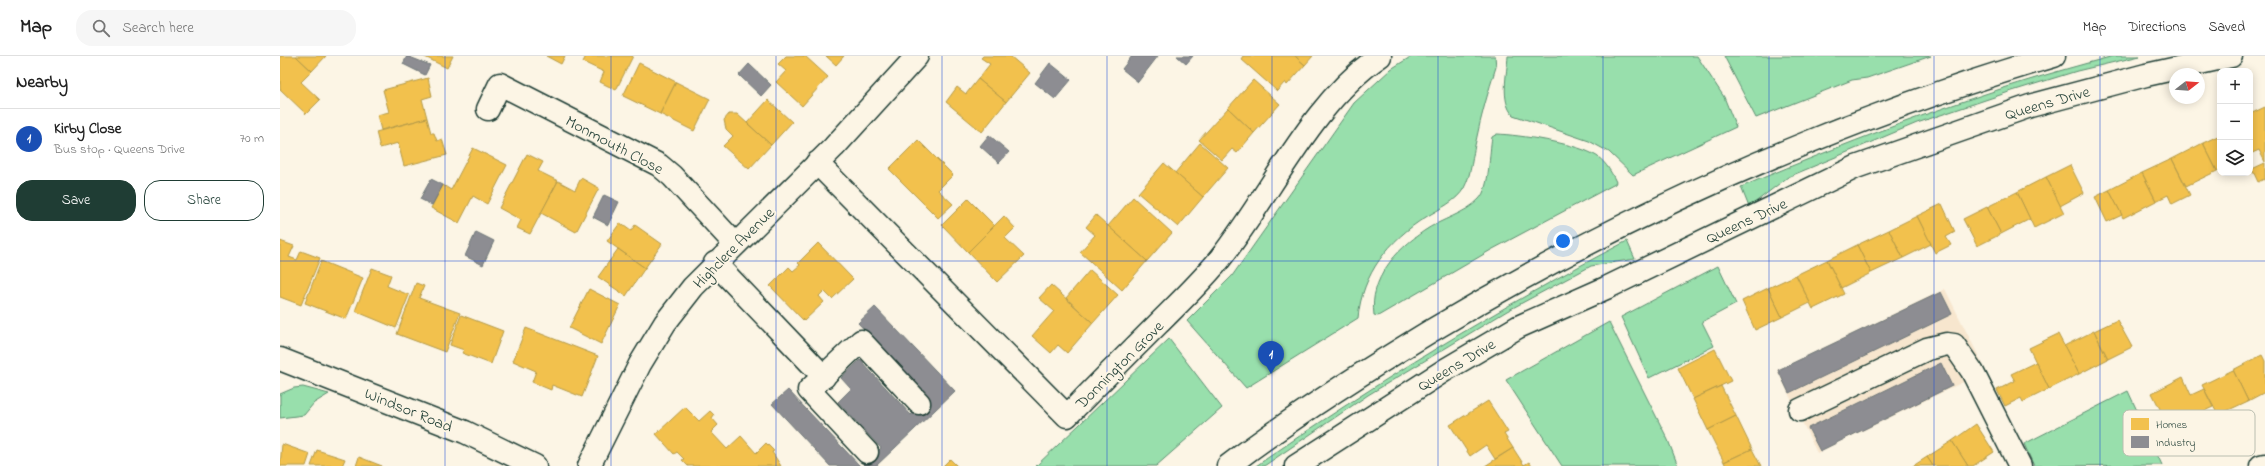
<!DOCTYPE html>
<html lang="en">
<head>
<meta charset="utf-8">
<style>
	:root { --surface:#fff; --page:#f6f6f6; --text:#222; --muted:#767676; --line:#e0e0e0; --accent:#1f3d34 }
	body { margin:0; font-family:"Indie Flower",sans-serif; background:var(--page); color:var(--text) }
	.controls { position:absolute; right:12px; top:12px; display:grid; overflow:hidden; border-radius:8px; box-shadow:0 2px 10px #0003 }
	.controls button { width:36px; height:36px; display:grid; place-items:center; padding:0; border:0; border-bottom:1px solid var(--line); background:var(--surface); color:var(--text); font:20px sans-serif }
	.compass { position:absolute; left:1889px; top:12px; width:36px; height:36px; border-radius:50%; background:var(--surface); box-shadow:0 2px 10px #0003; rotate:73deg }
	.you { position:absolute; left:1283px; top:185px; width:14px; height:14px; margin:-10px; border:3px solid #fff; border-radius:50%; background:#1a73e8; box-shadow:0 0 0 6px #1a73e833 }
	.badge { display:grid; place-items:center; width:26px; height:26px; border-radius:50%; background:var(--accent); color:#fff; font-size:13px; font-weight:700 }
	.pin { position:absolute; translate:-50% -33px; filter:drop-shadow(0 1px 2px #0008) }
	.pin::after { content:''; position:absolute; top:21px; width:14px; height:12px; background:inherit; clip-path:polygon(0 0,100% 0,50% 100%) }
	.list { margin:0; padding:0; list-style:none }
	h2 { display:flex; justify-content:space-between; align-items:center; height:52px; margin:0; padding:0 16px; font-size:17px }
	h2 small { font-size:13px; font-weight:400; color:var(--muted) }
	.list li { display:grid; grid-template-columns:26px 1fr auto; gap:12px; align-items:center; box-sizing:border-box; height:60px; padding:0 16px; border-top:1px solid var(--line) }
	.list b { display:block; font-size:15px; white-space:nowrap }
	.list p { margin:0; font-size:13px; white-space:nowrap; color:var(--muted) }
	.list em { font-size:13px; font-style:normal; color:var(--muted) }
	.actions { display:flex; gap:8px; padding:12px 16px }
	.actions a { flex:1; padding:9px 0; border:1px solid var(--accent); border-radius:16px; text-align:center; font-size:14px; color:var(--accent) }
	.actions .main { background:var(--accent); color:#fff }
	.icon { flex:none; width:22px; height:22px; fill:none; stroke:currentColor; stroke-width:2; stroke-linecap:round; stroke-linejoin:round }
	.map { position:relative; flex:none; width:1985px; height:410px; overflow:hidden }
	header { display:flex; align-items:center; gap:24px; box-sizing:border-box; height:56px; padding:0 20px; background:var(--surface); border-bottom:1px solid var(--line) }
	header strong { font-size:19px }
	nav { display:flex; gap:22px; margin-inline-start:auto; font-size:14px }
	.search { width:280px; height:36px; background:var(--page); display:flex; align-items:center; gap:10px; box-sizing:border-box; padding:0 14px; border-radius:16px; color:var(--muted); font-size:15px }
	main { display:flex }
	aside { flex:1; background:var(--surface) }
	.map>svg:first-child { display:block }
	.built { fill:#f7e6ce }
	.green { fill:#98dfac; stroke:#5c8e70 }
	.homes { fill:#f2c14e; stroke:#b39946 }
	.industry { fill:#8d8d92; stroke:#6c7576 }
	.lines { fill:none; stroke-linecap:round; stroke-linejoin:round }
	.minor-casing { stroke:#1f3d34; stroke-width:25 }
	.major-casing { stroke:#1f3d34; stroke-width:25 }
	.minor { stroke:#fcf5e5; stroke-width:22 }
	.major { stroke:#fcf5e5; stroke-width:22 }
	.grid { fill:none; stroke:#1d4ed8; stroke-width:1; stroke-opacity:0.55 }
	.labels { text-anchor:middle; stroke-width:4; stroke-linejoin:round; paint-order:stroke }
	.street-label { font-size:16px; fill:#1f3d34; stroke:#fcf5e5 }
	.key { fill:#fcf5e5; stroke:#babeb0; stroke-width:1 }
	.key-label { font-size:11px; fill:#1f3d34 }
</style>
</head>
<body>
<header>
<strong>Map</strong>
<div class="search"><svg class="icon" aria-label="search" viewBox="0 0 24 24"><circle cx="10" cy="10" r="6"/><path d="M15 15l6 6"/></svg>Search here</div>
<nav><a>Map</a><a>Directions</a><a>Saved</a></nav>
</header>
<main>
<aside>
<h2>Nearby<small></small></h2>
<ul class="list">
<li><span class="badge" style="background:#1a4fb4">1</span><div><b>Kirby Close</b><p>Bus stop · Queens Drive</p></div><em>70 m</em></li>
</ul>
<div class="actions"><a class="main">Save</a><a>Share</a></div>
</aside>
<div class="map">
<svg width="1985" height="410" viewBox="0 0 1985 410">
	<rect width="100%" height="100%" fill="#fcf5e5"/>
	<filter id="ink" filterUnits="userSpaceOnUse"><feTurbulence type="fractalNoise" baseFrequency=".025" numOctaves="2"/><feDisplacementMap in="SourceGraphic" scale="8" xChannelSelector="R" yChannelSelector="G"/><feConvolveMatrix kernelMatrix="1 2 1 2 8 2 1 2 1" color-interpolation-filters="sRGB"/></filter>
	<g filter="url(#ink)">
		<polygon class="built" points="1665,233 1706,315 1537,397 1497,314"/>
		<g class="green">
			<path d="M1132 0H1215L1216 11C1208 36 1201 60 1196 85 1192 100 1192 117 1184 132 1177 145 1159 153 1146 161 1109 184 1082 218 1078 262L966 332 907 265 952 220 1074 47 1111 13Z"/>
			<path d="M1228 0H1417L1444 41 1456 71 1353 119 1329 96 1309 85 1233 59C1220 45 1227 18 1228 0Z"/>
			<polygon points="1444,0 1651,0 1587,22 1572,24 1476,62"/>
			<path d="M1834 0H1860L1797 15 1729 36 1637 67 1508 121 1469 151 1461 131C1582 80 1706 33 1834 0Z"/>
			<path d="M1217 78C1240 79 1293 87 1313 98 1324 103 1331 115 1336 126L1335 128 1211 194 1098 260 1094 259C1089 223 1116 194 1144 175 1161 163 1185 158 1199 143 1210 132 1209 97 1212 81Z"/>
			<path d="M1347 185 1355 203 1311 210 1227 255 1088 339 984 410H976C1095 327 1218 252 1347 185Z"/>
			<polygon points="1438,210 1456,248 1422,266 1434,290 1369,322 1341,261"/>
			<polygon points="1329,266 1388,384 1398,410 1282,410 1226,324"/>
			<polygon points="889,283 942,352 876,410 756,410"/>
			<polygon points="23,331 49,338 34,347 24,359 0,362 0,338 14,332"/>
			<polygon points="1848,335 1882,409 1754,410 1744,388"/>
		</g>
		<g class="homes">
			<polygon points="0,0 16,0 32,15 21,26 40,44 26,58 0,33"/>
			<polygon points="16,0 46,0 32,15"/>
			<polygon points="143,0 173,0 167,12"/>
			<polygon points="266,0 285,0 281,8"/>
			<polygon points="306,0 353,0 336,34 320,26 324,16 303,6"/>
			<polygon points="506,0 525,0 548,21 522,50 496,26 506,15 498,8"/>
			<polygon points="546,0 564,0 556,9"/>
			<polygon points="703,0 730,0 750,17 726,46 698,23 710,8 701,2"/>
			<polygon points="963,0 1015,0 1025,9 1007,29 1005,26 997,35 961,3"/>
			<polygon points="1015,0 1033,0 1025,9"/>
			<polygon points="359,7 396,26 380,58 343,40"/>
			<polygon points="148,22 152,40 142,43 147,62 101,74 97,59 109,56 103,34"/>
			<polygon points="698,23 726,46 702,76 666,46 677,31 686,38"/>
			<polygon points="973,24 1000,48 974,77 948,52"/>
			<polygon points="396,26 430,43 414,75 380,58"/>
			<polygon points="488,44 512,66 491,89 467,67"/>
			<polygon points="1985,51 1985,106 1979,94 1970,98 1970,58"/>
			<polygon points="948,52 974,77 957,97 952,93 942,104 919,84"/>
			<polygon points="449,58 457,58 491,89 469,113 443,90 453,80 446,73 444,64"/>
			<polygon points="147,62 151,77 154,77 157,85 162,83 167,99 124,110 118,87 100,92 96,76"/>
			<polygon points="1940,79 1940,113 1937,115 1923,87"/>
			<polygon points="638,84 673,119 658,134 673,148 658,162 609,113"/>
			<polygon points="920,87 948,112 923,141 895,117"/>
			<polygon points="1923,87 1937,115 1906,130 1892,103"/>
			<polygon points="193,92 227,109 207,148 193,140 179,167 151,152 163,129 171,134"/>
			<polygon points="247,98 263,106 258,115 278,125 250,178 237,172 241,164 219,152"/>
			<polygon points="1892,103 1910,139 1892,148 1888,139 1876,145 1862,117"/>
			<polygon points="884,107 923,141 898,171 858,137"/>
			<polygon points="1985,107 1985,125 1984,123 1978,126 1972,113"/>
			<polygon points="1790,109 1804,137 1780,150 1766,121"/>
			<polygon points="1862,117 1876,145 1843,162 1829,134"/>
			<polygon points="1766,121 1784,157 1754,172 1737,136"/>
			<polygon points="301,122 319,132 296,176 261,157 278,125 295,134"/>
			<polygon points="1829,134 1842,159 1827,166 1815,141"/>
			<polygon points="1737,136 1750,163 1721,178 1707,151"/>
			<polygon points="853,141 892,177 867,205 828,170"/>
			<polygon points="688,143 715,170 688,196 662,169"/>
			<polygon points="1662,148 1675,176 1666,181 1671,189 1655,197 1637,160"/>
			<polygon points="1707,151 1721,178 1697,190 1683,163"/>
			<polygon points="816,159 867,205 842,234 800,196 815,179 806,171"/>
			<polygon points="724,160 735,172 725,182 744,200 717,226 688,196"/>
			<polygon points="1637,160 1651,188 1623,202 1609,174"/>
			<polygon points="340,167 351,175 355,169 382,188 365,212 327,185"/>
			<polygon points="1609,174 1623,202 1591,217 1577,189"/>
			<polygon points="0,185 14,190 9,201 17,204 21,195 40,202 21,249 0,241"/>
			<polygon points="538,187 573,223 552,243 544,235 539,240 544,246 524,265 490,230 509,211 513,215 520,209 518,207"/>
			<polygon points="1577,189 1591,217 1561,232 1547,204"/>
			<polygon points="338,193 365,212 346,240 318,221"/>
			<polygon points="1547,204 1564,238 1533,253 1516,219"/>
			<polygon points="41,205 83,222 66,263 25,247"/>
			<polygon points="92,212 111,219 107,230 129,239 116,272 75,255"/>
			<polygon points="810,214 838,239 813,267 786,242"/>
			<polygon points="1516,219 1530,247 1502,261 1488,232"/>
			<polygon points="136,227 144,230 139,242 180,257 165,296 117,278"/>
			<polygon points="771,229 813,267 787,297 778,289 771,297 752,280 774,255 759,242"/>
			<polygon points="1488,232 1502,261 1475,274 1462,245"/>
			<polygon points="309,233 340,249 321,288 289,272"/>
			<polygon points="181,259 223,275 211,308 182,297 184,294 170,289"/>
			<polygon points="1837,264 1852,291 1828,303 1814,275"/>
			<polygon points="246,272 318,300 302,341 272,329 271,334 252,326 256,315 233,305"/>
			<polygon points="1814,275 1828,303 1799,318 1784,290"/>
			<polygon points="1778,278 1799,318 1769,333 1749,292"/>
			<polygon points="1435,293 1451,325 1413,343 1398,312"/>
			<polygon points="1982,299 1985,305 1985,336 1968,345 1953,314"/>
			<polygon points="1756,306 1769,333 1743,346 1741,342 1725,350 1717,334 1735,325 1731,318"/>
			<polygon points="1953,314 1968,345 1938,359 1922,329"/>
			<polygon points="1903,321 1911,339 1924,333 1933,351 1920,357 1922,362 1892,377 1872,337"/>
			<polygon points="1441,330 1456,360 1428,374 1413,343"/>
			<polygon points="1208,345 1228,376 1224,378 1233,392 1215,403 1206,389 1190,400 1170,369"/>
			<polygon points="405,351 419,365 430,355 434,359 432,362 438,369 431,376 447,393 461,380 476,397 486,387 494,395 492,396 501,410 408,410 402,404 404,403 397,396 394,398 376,378"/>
			<polygon points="1456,360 1472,393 1444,406 1428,374"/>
			<polygon points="1696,368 1714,396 1693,410 1688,410 1672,385"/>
			<polygon points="1672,385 1688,410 1653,410 1647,401"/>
			<polygon points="2,388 30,398 26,410 0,410"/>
			<polygon points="1233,392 1244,409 1249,406 1252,410 1205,410"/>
			<polygon points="1472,393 1481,410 1446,410 1444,406"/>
			<polygon points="37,394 65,403 62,410 31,410"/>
			<polygon points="79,401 102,410 76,410"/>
			<polygon points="1647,401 1653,410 1633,410"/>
			<polygon points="670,403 677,410 663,410"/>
		</g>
		<g class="industry">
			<polygon points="127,0 150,9 145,19 123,8"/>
			<polygon points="852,0 878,0 858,26 842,13"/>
			<polygon points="897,0 913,0 906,8"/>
			<polygon points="770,7 791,24 775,43 755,27"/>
			<polygon points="469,8 491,29 481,40 459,19"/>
			<polygon points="709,79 729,96 719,107 700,90"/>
			<polygon points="151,123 163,129 152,149 140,143"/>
			<polygon points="324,139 339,146 328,169 313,161"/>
			<polygon points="196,176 214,185 203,209 185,200"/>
			<polygon points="1661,236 1672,258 1509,337 1498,314"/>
			<polygon points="595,251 675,335 596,410 583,410 601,392 558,346 571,333 561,322 580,304 631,359 649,342 578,267"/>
			<polygon points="1661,307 1672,330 1540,395 1528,372"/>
			<polygon points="508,334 580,410 550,410 492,348"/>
		</g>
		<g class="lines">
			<g class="minor-casing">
				<g id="minor">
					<polyline points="208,53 220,28 379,109 392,120 455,188"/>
					<path d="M537 107 787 360C817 329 848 298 878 268 899 247 920 227 939 204 991 139 1030 48 1100 0"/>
					<polyline points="435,207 544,321"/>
					<polyline points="0,303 185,376 255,410"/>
					<polyline points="1520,354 1647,293 1667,288 1674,289 1692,315 1740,410"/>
					<polyline points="587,396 529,334 581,285 639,347"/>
					<polyline points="309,410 360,308 385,267 413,231 554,91 637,0"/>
					<polyline points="1981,410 1985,409"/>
				</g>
			</g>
			<g class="major-casing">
				<g id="major">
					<path d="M948 410C1012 361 1080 318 1149 276 1346 158 1554 65 1774 0"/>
					<polyline points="1016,410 1165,314 1238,271 1326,232 1576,111 1750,50 1866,19 1951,0"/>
				</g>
			</g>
			<use href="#minor" class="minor"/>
			<use href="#major" class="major"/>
		</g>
	</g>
	<path class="grid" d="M165 0V410M331 0V410M496 0V410M662 0V410M827 0V410M992 0V410M1158 0V410M1323 0V410M1489 0V410M1654 0V410M1820 0V410M0 205H1985"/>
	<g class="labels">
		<g class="street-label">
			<text transform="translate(1767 46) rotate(-16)" y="6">Queens Drive</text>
			<text transform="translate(335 88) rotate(28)" y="6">Monmouth Close</text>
			<text transform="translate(1466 164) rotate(-25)" y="6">Queens Drive</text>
			<text transform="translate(453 191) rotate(-45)" y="6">Highclere Avenue</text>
			<text transform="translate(839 308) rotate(-45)" y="6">Donnington Grove</text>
			<text transform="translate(1176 308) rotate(-31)" y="6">Queens Drive</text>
			<text transform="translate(129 353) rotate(22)" y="6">Windsor Road</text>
		</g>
	</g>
	<rect x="1843" y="354" width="132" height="46" rx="6" class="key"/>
	<rect x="1851" y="362" width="18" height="12" fill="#f2c14e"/>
	<rect x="1851" y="380" width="18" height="12" fill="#8d8d92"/>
	<g class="key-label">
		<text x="1876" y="372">Homes</text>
		<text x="1876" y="390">Industry</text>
	</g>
</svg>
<div class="controls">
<button>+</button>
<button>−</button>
<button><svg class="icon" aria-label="layers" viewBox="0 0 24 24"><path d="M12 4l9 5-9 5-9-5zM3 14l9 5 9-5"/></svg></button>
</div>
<svg class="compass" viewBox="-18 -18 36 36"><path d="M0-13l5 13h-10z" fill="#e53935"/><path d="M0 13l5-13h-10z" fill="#767676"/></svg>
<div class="you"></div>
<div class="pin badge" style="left:991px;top:318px;background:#1a4fb4">1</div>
</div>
</main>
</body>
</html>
